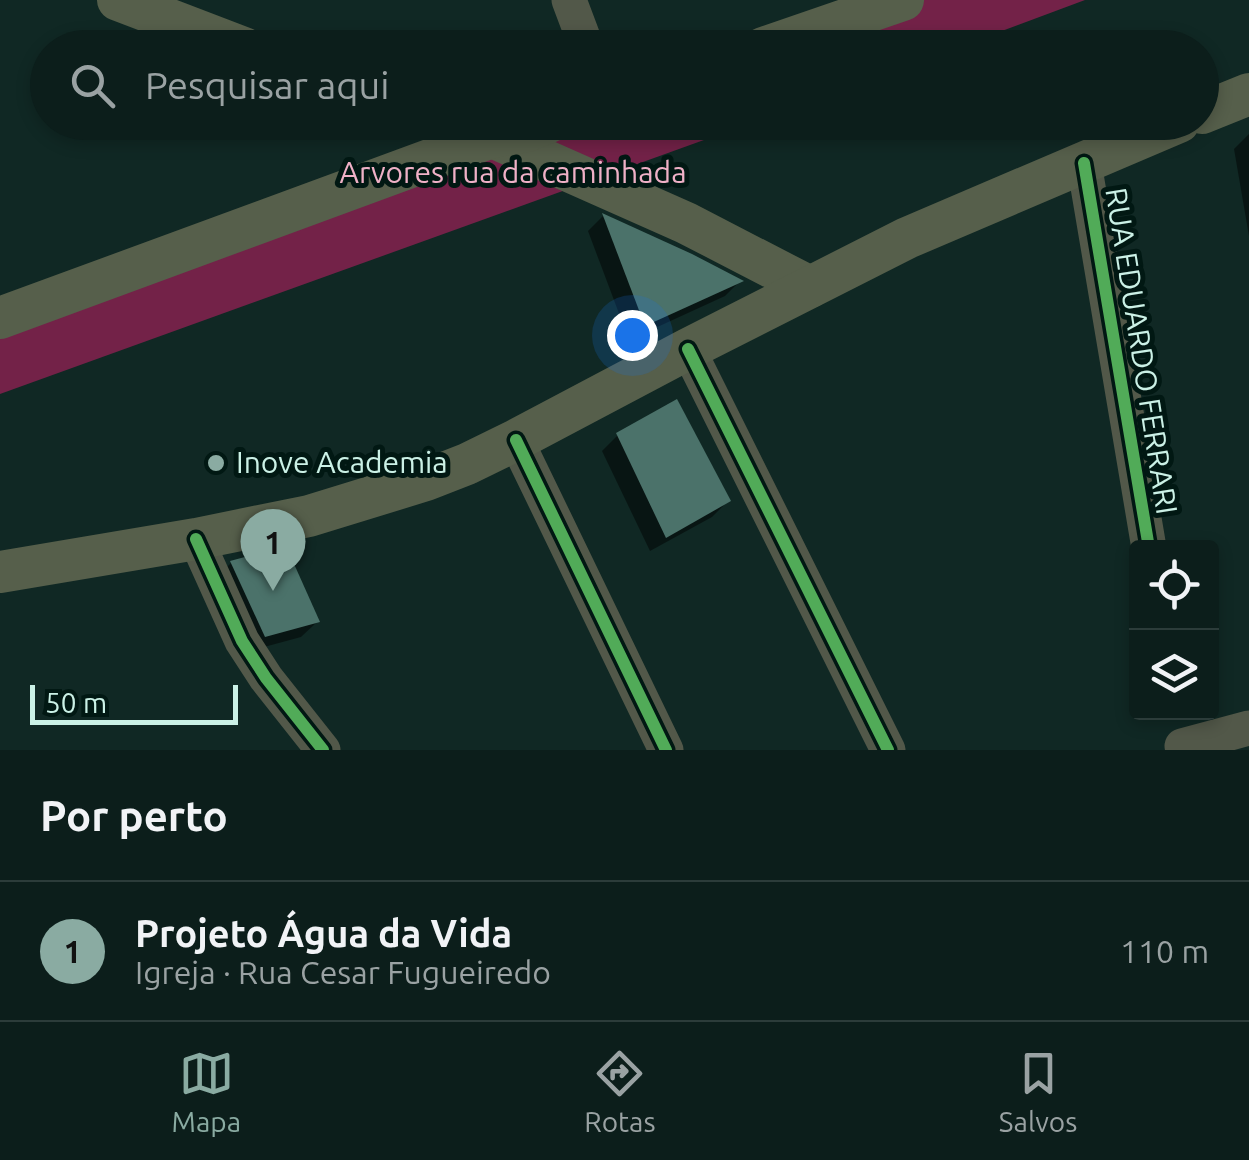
<!DOCTYPE html>
<html lang="pt">
<head>
<meta charset="utf-8">
<style>
	:root { --surface:#0c1e1b; --page:#1a2b28; --text:#f1f3f6; --muted:#9aa2a3; --line:#2c3c3a; --accent:#8aaba2 }
	body { margin:0; font-family:Ubuntu,sans-serif; background:var(--page); color:var(--text) }
	.controls { position:absolute; right:30px; bottom:30px; display:grid; overflow:hidden; border-radius:10px; box-shadow:0 5px 15px #0003 }
	.controls button { width:90px; height:90px; display:grid; place-items:center; padding:0; border:0; border-bottom:2px solid var(--line); background:var(--surface); color:var(--text); font:50px sans-serif }
	.scale { position:absolute; left:30px; bottom:25px; width:208px; box-sizing:border-box; padding-left:10px; border:5px solid #cbf1e6; border-top:0; font-size:28px; line-height:35px; white-space:nowrap; color:#cbf1e6; -webkit-text-stroke:8px #011813; paint-order:stroke }
	.you { position:absolute; left:632px; top:335px; width:35px; height:35px; margin:-25px; border:8px solid #fff; border-radius:50%; background:#1a73e8; box-shadow:0 0 0 15px #1a73e833 }
	.badge { display:grid; place-items:center; width:65px; height:65px; border-radius:50%; background:var(--accent); color:#111; font-size:32px; font-weight:700 }
	.pin { position:absolute; translate:-50% -82px; filter:drop-shadow(0 2px 5px #0008) }
	.pin::after { content:''; position:absolute; top:52px; width:35px; height:30px; background:inherit; clip-path:polygon(0 0,100% 0,50% 100%) }
	.list { margin:0; padding:0; list-style:none }
	h2 { display:flex; justify-content:space-between; align-items:center; height:130px; margin:0; padding:0 40px; font-size:42px }
	h2 small { font-size:32px; font-weight:400; color:var(--muted) }
	.list li { display:grid; grid-template-columns:65px 1fr auto; gap:30px; align-items:center; box-sizing:border-box; height:140px; padding:0 40px; border-top:2px solid var(--line) }
	.list b { display:block; font-size:38px; white-space:nowrap }
	.list p { margin:0; font-size:32px; white-space:nowrap; color:var(--muted) }
	.list em { font-size:32px; font-style:normal; color:var(--muted) }
	.icon { flex:none; width:55px; height:55px; fill:none; stroke:currentColor; stroke-width:2; stroke-linecap:round; stroke-linejoin:round }
	.map { position:relative; flex:none; width:1249px; height:750px; overflow:hidden }
	.search { position:absolute; background:var(--surface); box-shadow:0 5px 15px #0003; left:30px; right:30px; top:30px; height:110px; display:flex; align-items:center; gap:25px; box-sizing:border-box; padding:0 35px; border-radius:55px; color:var(--muted); font-size:38px }
	.sheet { height:270px; background:var(--surface) }
	nav { display:flex; justify-content:space-around; align-items:center; box-sizing:border-box; height:140px; border-top:2px solid var(--line); background:var(--surface); font-size:28px; color:var(--muted) }
	nav a { display:grid; justify-items:center; gap:5px }
	nav .on { color:var(--accent) }
	.map>svg:first-child { display:block }
	.green { fill:#732248 }
	.shadow { fill:#0007 }
	.building { fill:#4b726a }
	.lines { fill:none; stroke-linecap:round; stroke-linejoin:round }
	.minor { stroke:#525849; stroke-width:35 }
	.major { stroke:#565f4b; stroke-width:42 }
	.cycleway-casing { stroke:#011813; stroke-width:19 }
	.cycleway { stroke:#51ab58; stroke-width:12 }
	.poi-dot { fill:#8aaba2; stroke:#011813; stroke-width:4 }
	.labels { text-anchor:middle; stroke-width:10; stroke-linejoin:round; paint-order:stroke }
	.park-label { font-size:30px; fill:#efb1c7; stroke:#011813 }
	.street-label { font-size:30px; fill:#cbf1e6; stroke:#011813 }
	.poi-label { font-size:30px; fill:#cbf1e6; stroke:#011813; text-anchor:start }
</style>
</head>
<body>
<div class="map">
<svg width="1249" height="750" viewBox="0 0 1249 750">
	<rect width="100%" height="100%" fill="#102824"/>
	<g class="green">
		<polygon points="890,0 1085,0 959,47 760,48"/>
		<polygon points="554,123 751,123 0,394 0,325"/>
	</g>
	<g class="shadow">
		<polygon points="1249,134 1249,236 1234,149"/>
		<polygon points="603,216 691,257 739,282 725,296 629,340 588,231"/>
		<polygon points="618,435 728,501 712,517 650,551 602,451"/>
		<polygon points="231,563 317,622 301,637 249,651 216,578"/>
	</g>
	<g class="building">
		<polygon points="602,213 692,254 744,281 645,326"/>
		<polygon points="677,399 731,501 666,538 616,433"/>
		<polygon points="286,546 320,622 265,637 230,561"/>
	</g>
	<g class="lines">
		<g class="minor">
			<polyline points="569,0 587,48"/>
			<polyline points="1084,163 1149,548"/>
			<polyline points="688,349 888,750"/>
			<polyline points="516,440 666,750"/>
			<polyline points="196,539 242,641 266,678 323,750"/>
			<polyline points="1182,746 1249,728"/>
		</g>
		<g class="major">
			<polyline points="118,0 244,48"/>
			<polyline points="763,48 903,0"/>
			<polyline points="1202,113 1249,94"/>
			<polyline points="490,136 686,223 810,287"/>
			<polyline points="0,318 492,137 527,131 549,122"/>
			<polyline points="0,572 196,539 309,516 426,480 467,464 516,440 688,349 907,238 1179,122"/>
		</g>
		<g class="cycleway-casing">
			<g id="cycleway">
				<polyline points="1084,163 1149,548"/>
				<polyline points="688,349 888,750"/>
				<polyline points="516,440 666,750"/>
				<polyline points="196,539 242,641 266,678 323,750"/>
			</g>
		</g>
		<use href="#cycleway" class="cycleway"/>
	</g>
	<circle class="poi-dot" cx="216" cy="463" r="10"/>
	<g class="labels">
		<g class="park-label">
			<text x="513" y="183">Arvores rua da caminhada</text>
		</g>
		<g class="street-label">
			<text transform="translate(1141 351) rotate(81)" y="10">RUA EDUARDO FERRARI</text>
		</g>
		<g class="poi-label">
			<text x="236" y="473">Inove Academia</text>
		</g>
	</g>
</svg>
<div class="controls">
<button><svg class="icon" aria-label="locate" viewBox="0 0 24 24"><circle cx="12" cy="12" r="6"/><path d="M12 2v4M12 18v4M2 12h4M18 12h4"/></svg></button>
<button><svg class="icon" aria-label="layers" viewBox="0 0 24 24"><path d="M12 4l9 5-9 5-9-5zM3 14l9 5 9-5"/></svg></button>
</div>
<div class="scale">50 m</div>
<div class="you"></div>
<div class="pin badge" style="left:273px;top:591px">1</div>
<div class="search"><svg class="icon" aria-label="search" viewBox="0 0 24 24"><circle cx="10" cy="10" r="6"/><path d="M15 15l6 6"/></svg>Pesquisar aqui</div>
</div>
<section class="sheet">
<h2>Por perto<small></small></h2>
<ul class="list">
<li><span class="badge">1</span><div><b>Projeto Água da Vida</b><p>Igreja · Rua Cesar Fugueiredo</p></div><em>110 m</em></li>
</ul>
</section>
<nav>
<a class="on"><svg class="icon" aria-label="map" viewBox="0 0 24 24"><path d="M3 6l6-2 6 2 6-2v14l-6 2-6-2-6 2zM9 4v14M15 6v14"/></svg>Mapa</a>
<a><svg class="icon" aria-label="directions" viewBox="0 0 24 24"><path d="M12 3l9 9-9 9-9-9zM9 14v-3h6M13 9l2 2-2 2"/></svg>Rotas</a>
<a><svg class="icon" aria-label="saved" viewBox="0 0 24 24"><path d="M7 4h10v16l-5-4-5 4z"/></svg>Salvos</a>
</nav>
</body>
</html>
